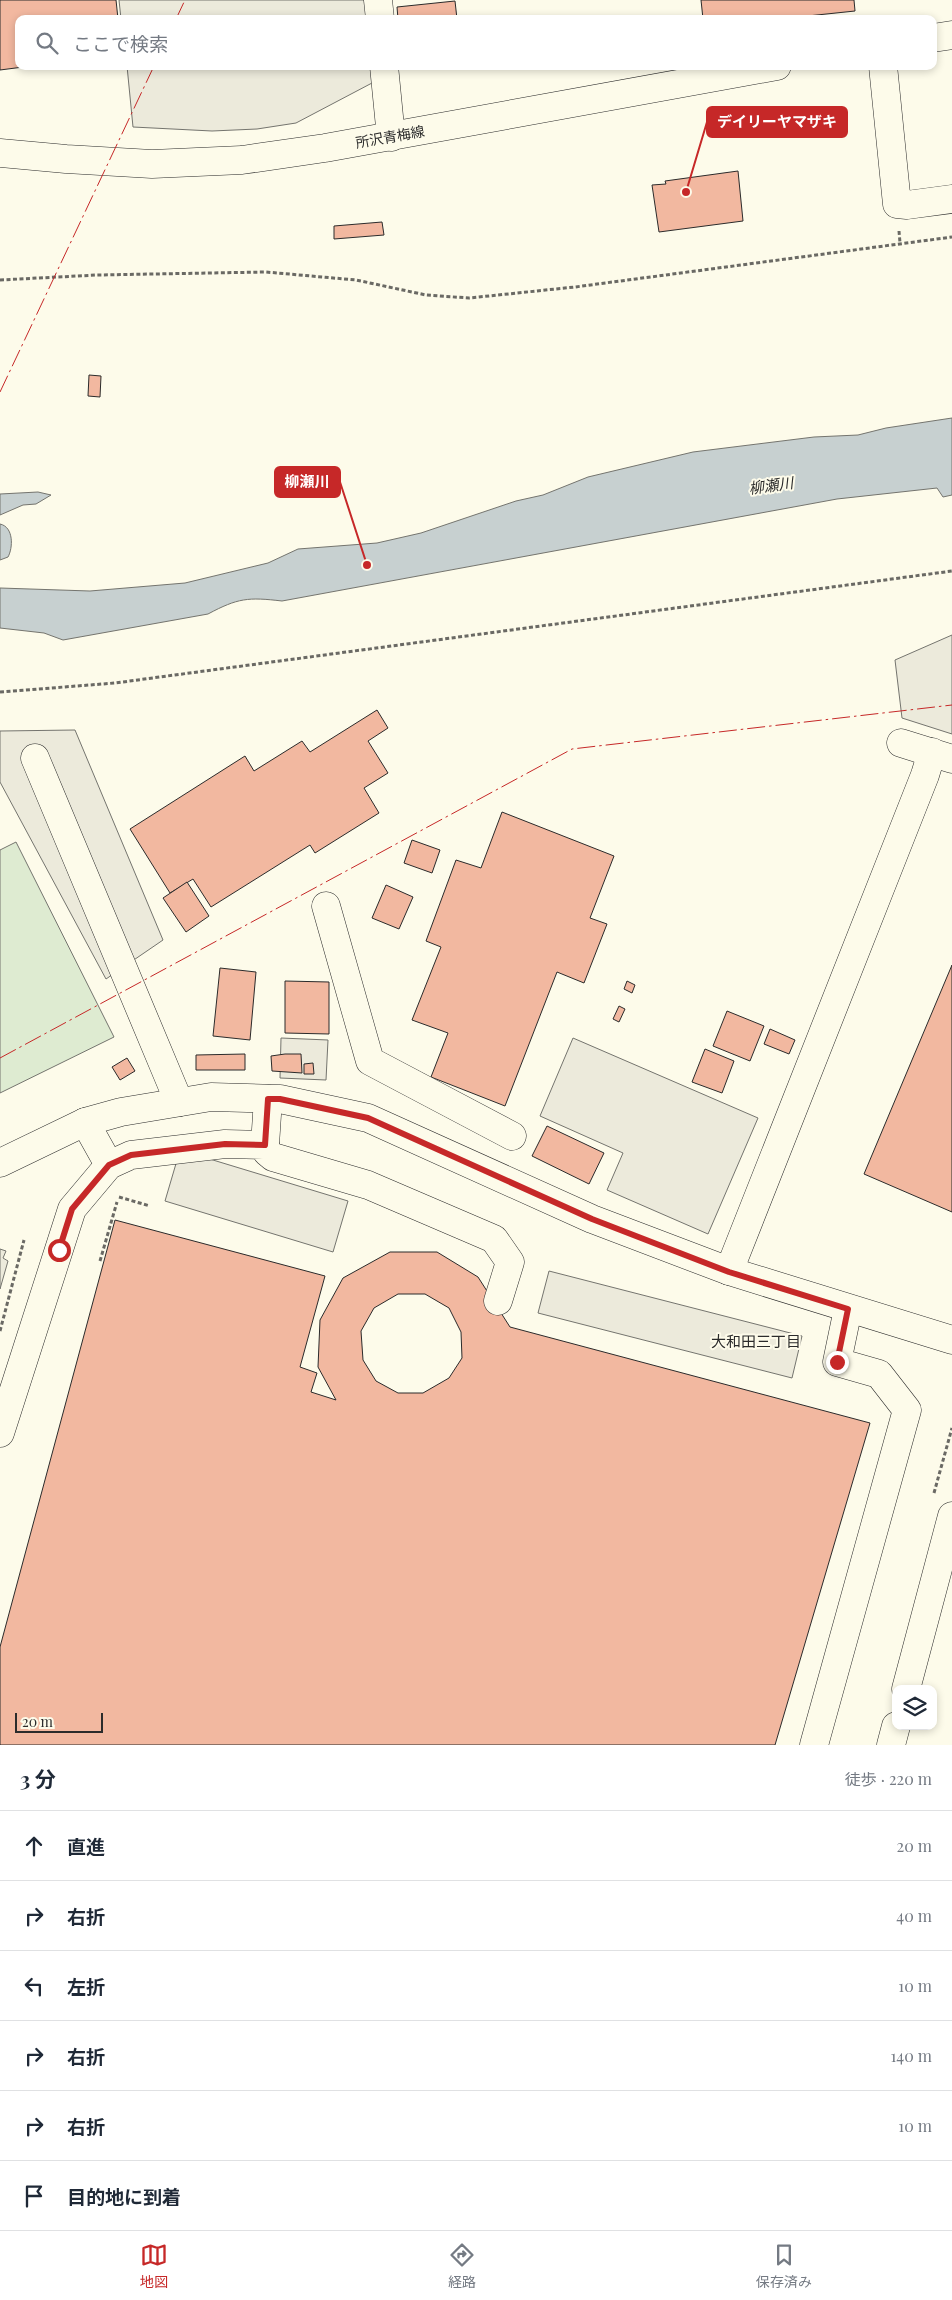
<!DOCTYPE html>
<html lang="ja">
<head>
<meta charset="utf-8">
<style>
	:root { --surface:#fff; --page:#f6f6f7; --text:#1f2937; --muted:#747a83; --line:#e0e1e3; --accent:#c62828 }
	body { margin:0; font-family:"Playfair Display","Noto Sans JP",serif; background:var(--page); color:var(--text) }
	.controls { position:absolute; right:15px; bottom:15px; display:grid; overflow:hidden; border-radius:10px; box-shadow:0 2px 8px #0003 }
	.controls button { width:45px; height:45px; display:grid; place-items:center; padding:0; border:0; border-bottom:1px solid var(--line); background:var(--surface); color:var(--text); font:25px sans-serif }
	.scale { position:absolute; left:15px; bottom:12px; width:88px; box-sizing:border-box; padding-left:5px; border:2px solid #2b2b2b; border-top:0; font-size:14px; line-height:18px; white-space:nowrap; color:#2b2b2b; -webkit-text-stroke:4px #fdfbea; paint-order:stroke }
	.stop { position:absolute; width:15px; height:15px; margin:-11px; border:4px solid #c62828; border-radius:50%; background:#fff }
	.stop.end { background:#c62828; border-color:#fff; box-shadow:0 1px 5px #0008 }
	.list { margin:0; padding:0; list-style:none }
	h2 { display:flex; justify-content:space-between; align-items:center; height:65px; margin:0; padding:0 20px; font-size:21px }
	h2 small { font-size:16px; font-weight:400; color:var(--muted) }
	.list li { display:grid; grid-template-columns:32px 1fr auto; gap:15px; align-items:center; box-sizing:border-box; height:70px; padding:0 20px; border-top:1px solid var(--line) }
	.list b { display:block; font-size:19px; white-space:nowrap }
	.list em { font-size:16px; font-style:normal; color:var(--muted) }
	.icon { flex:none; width:28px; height:28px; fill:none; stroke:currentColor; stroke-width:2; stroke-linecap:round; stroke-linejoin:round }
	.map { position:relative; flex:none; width:952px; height:1745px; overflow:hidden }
	.search { position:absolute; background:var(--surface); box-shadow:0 2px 8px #0003; left:15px; right:15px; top:15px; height:55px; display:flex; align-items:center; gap:12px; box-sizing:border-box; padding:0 18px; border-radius:10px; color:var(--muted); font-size:19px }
	.sheet { height:485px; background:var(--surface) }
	nav { display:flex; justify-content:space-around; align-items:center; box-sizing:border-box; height:70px; border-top:1px solid var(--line); background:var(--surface); font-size:14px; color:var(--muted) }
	nav a { display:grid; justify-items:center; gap:2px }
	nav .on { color:var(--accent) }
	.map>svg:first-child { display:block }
	.green { fill:#deebd1; stroke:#74746e }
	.parking { fill:#eceadb; stroke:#74746e }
	.water { fill:#c7d0d0; stroke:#74746e }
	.building { fill:#f2b8a0; stroke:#2b2b2b; fill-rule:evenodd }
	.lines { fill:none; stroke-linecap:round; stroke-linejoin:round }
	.minor-casing { stroke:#2b2b2b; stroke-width:29 }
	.major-casing { stroke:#2b2b2b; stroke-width:29 }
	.path { stroke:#6a6964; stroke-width:3; stroke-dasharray:4 2.5; stroke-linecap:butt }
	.minor { stroke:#fdfbea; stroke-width:28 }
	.major { stroke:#fdfbea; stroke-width:28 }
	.power { stroke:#c62828; stroke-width:1; stroke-dasharray:18 4 2.5 4; stroke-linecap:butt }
	.route { stroke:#c62828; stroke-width:6 }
	.labels { text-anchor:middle; stroke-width:4; stroke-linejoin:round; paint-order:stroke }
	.street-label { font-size:14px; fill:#2b2b2b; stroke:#fdfbea }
	.water-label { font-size:15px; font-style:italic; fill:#2b2b2b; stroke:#fdfbea }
	.neighbourhood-label { font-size:15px; fill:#2b2b2b; stroke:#fdfbea }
	.leader { fill:none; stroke:#c62828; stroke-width:2 }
	.callout-dot { fill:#c62828; stroke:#fdfbea; stroke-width:2 }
	.callout { fill:#c62828; stroke:#c62828; stroke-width:2 }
	.callout-label { font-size:15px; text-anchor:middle; font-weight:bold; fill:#fff }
</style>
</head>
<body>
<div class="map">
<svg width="952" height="1745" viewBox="0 0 952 1745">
	<rect width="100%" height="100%" fill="#fdfbea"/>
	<polygon class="green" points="16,842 114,1037 0,1093 0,850"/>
	<g class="parking">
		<polygon points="119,0 365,0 367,19 121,19"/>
		<polygon points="127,66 371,66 372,83 296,123 257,129 212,131 133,127"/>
		<polygon points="952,635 952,734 902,718 895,660"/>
		<polygon points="75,730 163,940 106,979 0,782 0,731"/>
		<polygon points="281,1038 328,1040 326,1080 280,1078"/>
		<polygon points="573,1038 758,1118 708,1234 607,1190 623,1153 540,1116"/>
		<polygon points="180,1150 348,1201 333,1252 165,1201"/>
		<polygon points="0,1249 6,1251 3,1258 8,1261 0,1289"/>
		<polygon points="549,1271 802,1336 792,1378 538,1313"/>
	</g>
	<g class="water">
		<path d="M952 418V495L943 497 937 488 837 499 282 601C248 597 238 598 208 614L63 640 44 633 0 628V588L90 591 185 583 268 563 298 549 377 543 421 533 516 501 543 495 588 477 693 452 814 437 858 435 886 428Z"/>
		<polygon points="38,492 51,495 36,504 23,505 0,515 0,494"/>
		<path d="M0 524C14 527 13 548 8 557L0 560Z"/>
	</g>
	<g class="building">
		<polygon points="0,0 116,0 118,19 19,19 19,66 31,66 0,70"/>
		<polygon points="701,0 854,0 855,11 779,19 703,19"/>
		<polygon points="455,1 457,19 398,19 397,7"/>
		<polygon points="738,171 743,221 659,232 652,185 666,184 665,181"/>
		<polygon points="382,222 384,235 334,239 334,226"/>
		<polygon points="89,375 101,376 100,397 88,396"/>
		<polygon points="377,710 388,728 368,741 388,773 364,788 379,813 315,853 310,845 211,907 193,879 170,893 130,829 245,756 254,771 302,741 310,752"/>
		<polygon points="502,812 614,856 590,918 607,924 584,983 557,972 505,1106 431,1077 448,1033 412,1020 441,947 426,941 456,860 481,868"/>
		<polygon points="412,840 440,850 432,873 404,863"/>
		<polygon points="187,882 209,916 186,932 163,898"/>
		<polygon points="386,885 413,897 399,929 372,918"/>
		<polygon points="952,965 952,1212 864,1174"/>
		<polygon points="220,968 256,972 250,1040 213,1036"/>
		<polygon points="285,981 329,982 329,1034 285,1033"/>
		<polygon points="627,981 635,985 632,993 624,989"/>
		<polygon points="619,1006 625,1009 619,1022 613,1019"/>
		<polygon points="727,1011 764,1026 750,1061 713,1046"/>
		<polygon points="770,1029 795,1040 789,1054 764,1044"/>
		<polygon points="705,1049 734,1061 722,1093 692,1082"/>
		<polygon points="245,1054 245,1070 196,1070 196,1055"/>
		<polygon points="285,1054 301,1054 302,1073 272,1071 271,1056"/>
		<polygon points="127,1058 135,1071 120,1080 112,1067"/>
		<polygon points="313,1063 314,1074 304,1074 304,1064"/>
		<polygon points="547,1126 604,1153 589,1184 532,1156"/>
		<path d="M115 1220 325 1276 300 1367 317 1373 311 1392 336 1400 318 1367 320 1320 343 1278 390 1252H437L478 1277 510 1327 870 1423 775 1745H0V1647ZM398 1294H425L449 1308 461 1332 462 1358 449 1378 423 1393H398L376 1381 363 1360 361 1331 374 1308Z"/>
	</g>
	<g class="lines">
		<g class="minor-casing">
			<g id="minor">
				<polyline points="378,0 380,19"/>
				<polyline points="384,66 391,137"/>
				<polyline points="883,66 897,204 907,205 952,199"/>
				<polyline points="901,743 952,759"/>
				<polyline points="35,758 179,1102"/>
				<polyline points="326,906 370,1061 512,1136"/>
				<polyline points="85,1122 109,1165"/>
				<polyline points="265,1145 268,1099"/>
				<polyline points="0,1163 85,1122 121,1112 211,1097 280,1099 368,1118 592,1219 729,1271 952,1340"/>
				<polyline points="729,1271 925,775 932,752"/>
				<polyline points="0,1433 72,1209 109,1165 131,1155 225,1144 265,1145 267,1152 273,1157 368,1185 494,1239 510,1262 498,1301"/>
				<polyline points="906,1689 952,1516"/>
				<polyline points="814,1745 907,1410 879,1374 837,1362 848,1309"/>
				<polyline points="891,1745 896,1726"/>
			</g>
		</g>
		<g class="major-casing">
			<g id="major">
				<polyline points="933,38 952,35"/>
				<polyline points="0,153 66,159 152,164 242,160 325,148 777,66"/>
			</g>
		</g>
		<g class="path">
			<polyline points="899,231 900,243"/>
			<polyline points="0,280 97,275 266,272 356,280 426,295 469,298 575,287 952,237"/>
			<polyline points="0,692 115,683 952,571"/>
			<polyline points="119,1197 150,1206"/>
			<polyline points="100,1261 117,1202"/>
			<polyline points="0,1331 24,1240"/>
			<polyline points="934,1493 952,1428"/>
		</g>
		<use href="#minor" class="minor"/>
		<use href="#major" class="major"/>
		<g class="power">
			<polyline points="176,19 185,0"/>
			<polyline points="0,392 154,66"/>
			<polyline points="0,1058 572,749 952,705"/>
		</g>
	</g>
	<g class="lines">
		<polyline class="route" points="59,1250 72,1209 109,1165 131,1155 225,1144 265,1145 268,1099 280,1099 368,1118 592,1219 729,1272 848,1309 837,1362"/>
	</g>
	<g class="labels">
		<g class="street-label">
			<text transform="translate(390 137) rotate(-10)" y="5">所沢青梅線</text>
		</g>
		<g class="water-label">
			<text transform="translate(771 486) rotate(-8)" y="5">柳瀬川</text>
		</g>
		<g class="neighbourhood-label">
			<text x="756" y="1347">大和田三丁目</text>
		</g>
	</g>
	<path class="leader" d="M686 192L707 122M367 565L340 482"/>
	<g class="callout-dot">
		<circle cx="686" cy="192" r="5"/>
		<circle cx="367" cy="565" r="5"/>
	</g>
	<g class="callout">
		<rect x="707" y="107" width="140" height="30" rx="5"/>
		<rect x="275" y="467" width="65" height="30" rx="5"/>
	</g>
	<g class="callout-label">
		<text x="777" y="127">デイリーヤマザキ</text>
		<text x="307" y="487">柳瀬川</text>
	</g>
</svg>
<div class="controls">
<button><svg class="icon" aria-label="layers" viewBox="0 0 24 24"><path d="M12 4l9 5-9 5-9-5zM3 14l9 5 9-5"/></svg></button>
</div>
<div class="scale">20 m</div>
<div class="stop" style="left:59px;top:1250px"></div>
<div class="stop end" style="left:837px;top:1362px"></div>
<div class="search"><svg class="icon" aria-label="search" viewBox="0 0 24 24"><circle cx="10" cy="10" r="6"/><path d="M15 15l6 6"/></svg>ここで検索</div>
</div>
<section class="sheet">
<h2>3 分<small>徒歩 · 220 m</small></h2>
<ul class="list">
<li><svg class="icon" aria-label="ahead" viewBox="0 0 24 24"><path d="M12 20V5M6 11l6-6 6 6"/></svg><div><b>直進</b></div><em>20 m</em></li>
<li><svg class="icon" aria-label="right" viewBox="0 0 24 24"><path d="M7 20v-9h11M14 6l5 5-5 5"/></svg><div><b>右折</b></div><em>40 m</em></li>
<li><svg class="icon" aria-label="left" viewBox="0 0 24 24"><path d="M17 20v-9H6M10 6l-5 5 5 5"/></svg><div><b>左折</b></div><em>10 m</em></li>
<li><svg class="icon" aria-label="right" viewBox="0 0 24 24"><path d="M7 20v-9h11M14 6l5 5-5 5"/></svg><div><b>右折</b></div><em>140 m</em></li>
<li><svg class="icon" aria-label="right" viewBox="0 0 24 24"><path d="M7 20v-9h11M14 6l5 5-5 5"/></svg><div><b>右折</b></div><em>10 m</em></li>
<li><svg class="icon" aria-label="arrive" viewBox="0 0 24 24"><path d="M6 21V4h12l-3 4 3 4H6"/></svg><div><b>目的地に到着</b></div></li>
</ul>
</section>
<nav>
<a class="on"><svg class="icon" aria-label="map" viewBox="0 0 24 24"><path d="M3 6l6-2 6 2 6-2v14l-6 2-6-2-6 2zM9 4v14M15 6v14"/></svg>地図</a>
<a><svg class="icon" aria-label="directions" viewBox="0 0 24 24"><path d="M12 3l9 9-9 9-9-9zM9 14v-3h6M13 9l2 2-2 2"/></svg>経路</a>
<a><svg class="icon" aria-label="saved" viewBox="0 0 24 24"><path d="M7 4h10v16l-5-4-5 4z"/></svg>保存済み</a>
</nav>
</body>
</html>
